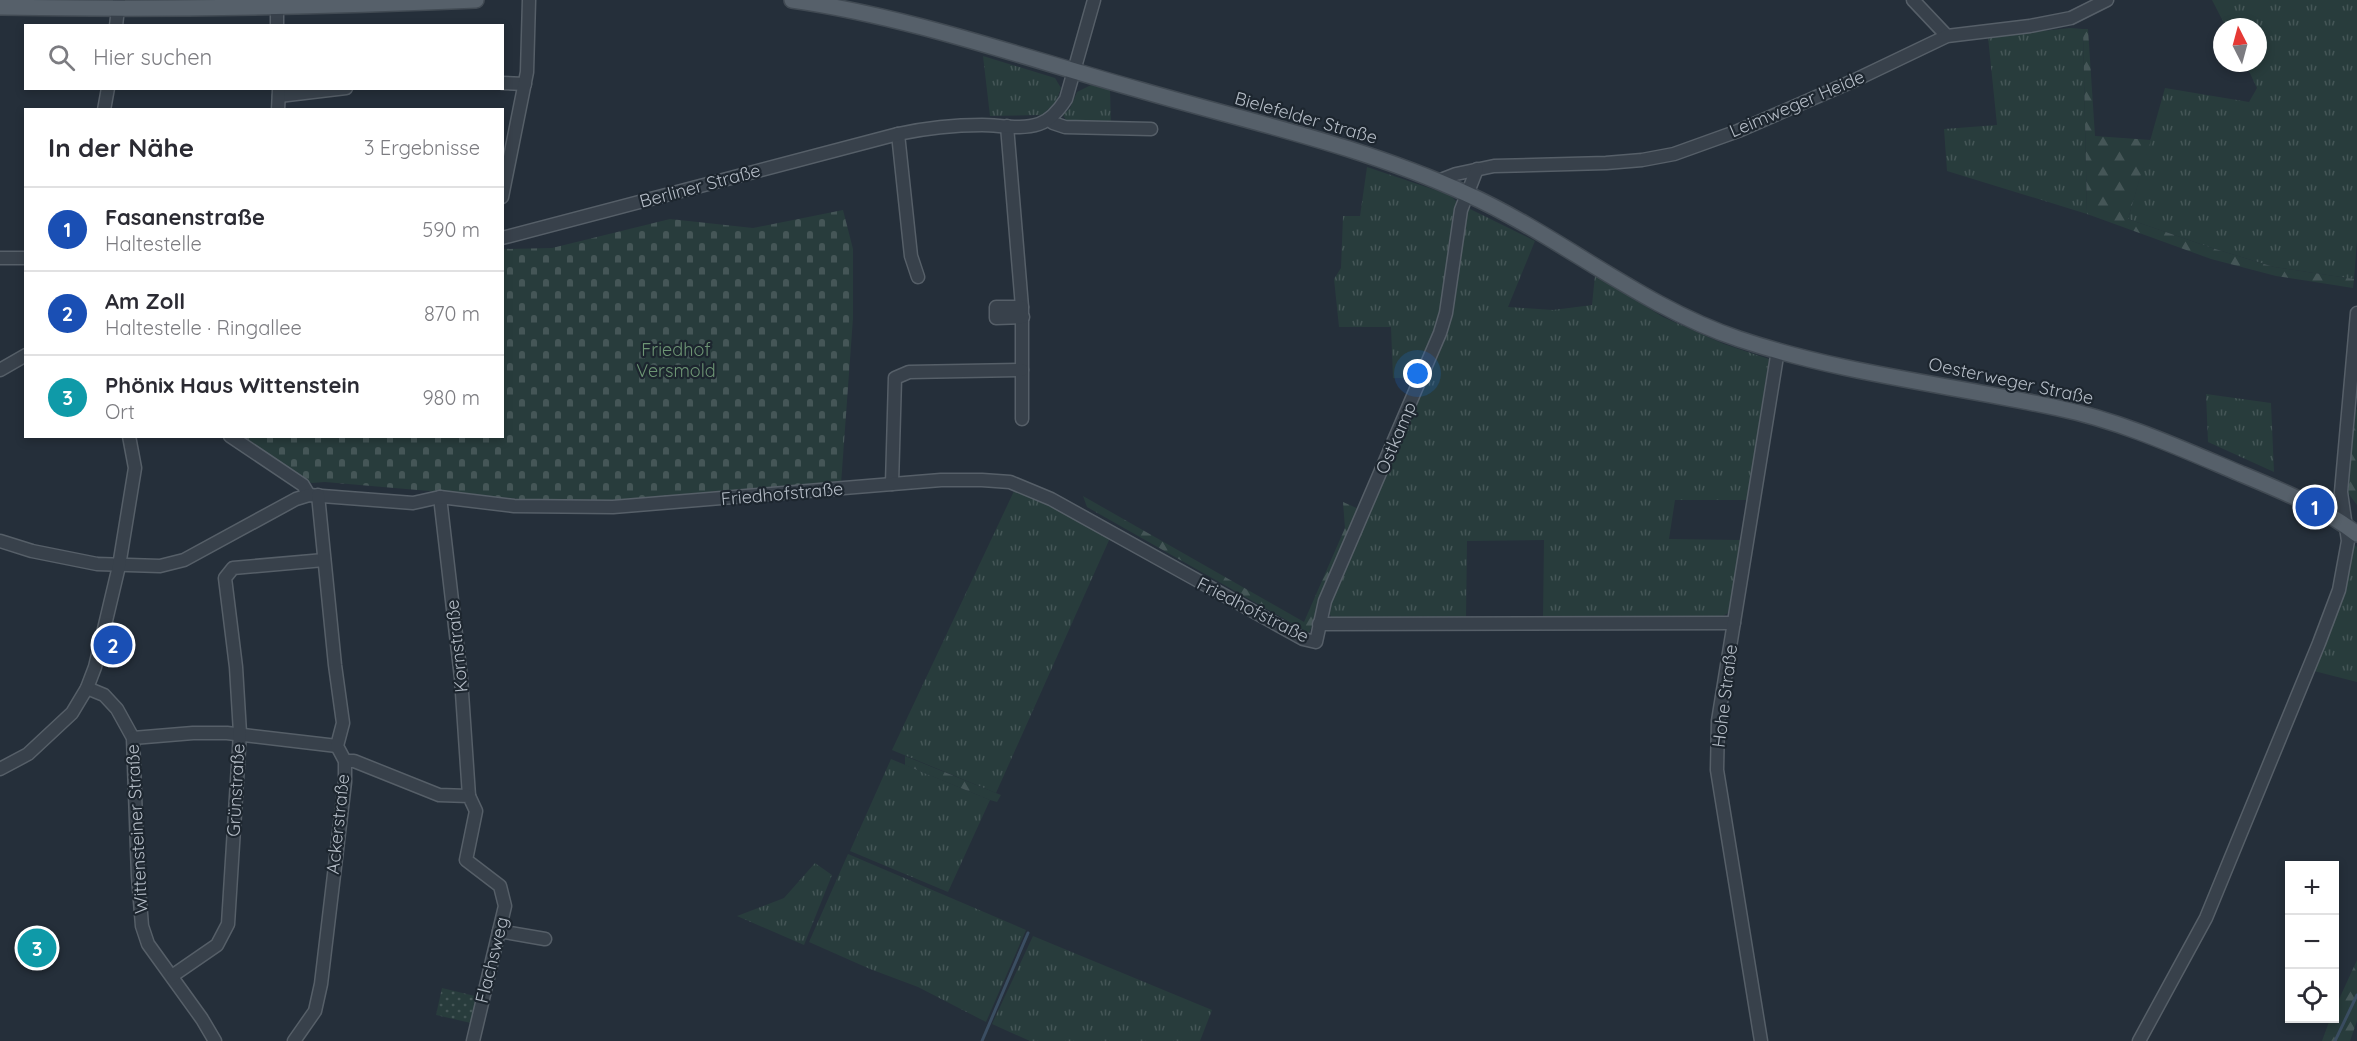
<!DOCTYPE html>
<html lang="de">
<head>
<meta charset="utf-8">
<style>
	:root { --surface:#fff; --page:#f7f7f7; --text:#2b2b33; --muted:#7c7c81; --line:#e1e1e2; --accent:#586b88 }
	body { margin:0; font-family:Quicksand,sans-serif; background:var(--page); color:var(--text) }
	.controls { position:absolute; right:18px; bottom:18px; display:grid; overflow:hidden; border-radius:0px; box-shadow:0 3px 9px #0003 }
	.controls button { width:54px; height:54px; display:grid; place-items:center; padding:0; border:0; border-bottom:2px solid var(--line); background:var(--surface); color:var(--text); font:30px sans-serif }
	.compass { position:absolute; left:2213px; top:18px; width:54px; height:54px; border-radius:50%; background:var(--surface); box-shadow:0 3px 9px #0003; rotate:354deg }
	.you { position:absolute; left:1418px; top:374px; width:21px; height:21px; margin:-15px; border:4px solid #fff; border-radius:50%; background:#1a73e8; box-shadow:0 0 0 9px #1a73e833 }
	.badge { display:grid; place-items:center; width:39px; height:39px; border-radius:50%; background:var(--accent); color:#fff; font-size:20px; font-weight:700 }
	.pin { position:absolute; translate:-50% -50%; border:3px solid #fff; box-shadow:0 2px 6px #0006 }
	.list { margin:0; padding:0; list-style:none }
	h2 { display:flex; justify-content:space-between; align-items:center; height:78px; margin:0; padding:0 24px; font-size:26px }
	h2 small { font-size:20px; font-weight:400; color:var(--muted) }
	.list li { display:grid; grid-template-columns:39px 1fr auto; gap:18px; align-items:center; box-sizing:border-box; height:84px; padding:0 24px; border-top:2px solid var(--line) }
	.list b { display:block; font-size:22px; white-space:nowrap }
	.list p { margin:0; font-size:20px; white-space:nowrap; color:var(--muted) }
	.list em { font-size:20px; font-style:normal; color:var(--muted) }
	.icon { flex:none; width:33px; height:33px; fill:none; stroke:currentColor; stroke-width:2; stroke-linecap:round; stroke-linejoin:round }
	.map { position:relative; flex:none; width:2357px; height:1041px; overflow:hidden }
	.search { position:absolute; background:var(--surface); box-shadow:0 3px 9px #0003; left:24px; top:24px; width:480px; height:66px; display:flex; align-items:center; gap:15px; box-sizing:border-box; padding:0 21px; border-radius:0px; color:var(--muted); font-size:22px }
	.panel { position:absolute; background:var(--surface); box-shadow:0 3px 9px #0003; left:24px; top:108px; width:480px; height:330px; border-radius:0px }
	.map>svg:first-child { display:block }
	.grass { fill:url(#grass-tufts) }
	.forest { fill:url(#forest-firs) }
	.cemetery { fill:url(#cemetery-stones) }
	.park { fill:url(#park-dots) }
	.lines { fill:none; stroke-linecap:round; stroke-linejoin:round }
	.stream { stroke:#3b4e62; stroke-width:3 }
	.minor-casing { stroke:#565f68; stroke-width:15 }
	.major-casing { stroke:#414a53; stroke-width:18 }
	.minor { stroke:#38414b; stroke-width:12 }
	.major { stroke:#56606a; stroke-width:15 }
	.labels { text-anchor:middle; stroke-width:4.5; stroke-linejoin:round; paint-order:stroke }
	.street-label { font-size:18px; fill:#b4bcc6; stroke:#1d262f }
	.park-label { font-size:18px; fill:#6d9574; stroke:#1d262f }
</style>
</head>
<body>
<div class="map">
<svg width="2357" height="1041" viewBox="0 0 2357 1041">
	<defs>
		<pattern id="grass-tufts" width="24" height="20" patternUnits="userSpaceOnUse" patternTransform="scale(1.5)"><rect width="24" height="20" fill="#283c3c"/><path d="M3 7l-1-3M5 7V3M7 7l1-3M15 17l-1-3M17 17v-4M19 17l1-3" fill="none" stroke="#455657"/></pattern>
		<pattern id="forest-firs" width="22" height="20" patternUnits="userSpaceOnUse" patternTransform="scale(1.5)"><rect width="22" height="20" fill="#283c3c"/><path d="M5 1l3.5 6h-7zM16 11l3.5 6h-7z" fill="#455657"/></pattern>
		<pattern id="cemetery-stones" width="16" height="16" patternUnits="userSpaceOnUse" patternTransform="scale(1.5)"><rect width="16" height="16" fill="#283c3c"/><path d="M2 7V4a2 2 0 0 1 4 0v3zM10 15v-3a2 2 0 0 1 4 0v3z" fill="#455657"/></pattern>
		<pattern id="park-dots" width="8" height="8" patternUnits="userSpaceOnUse" patternTransform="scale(1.5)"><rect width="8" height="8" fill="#283c3c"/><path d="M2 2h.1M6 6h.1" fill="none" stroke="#455657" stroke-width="1.8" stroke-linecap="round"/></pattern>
	</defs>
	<rect width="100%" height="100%" fill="#252f3a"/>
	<g class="grass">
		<polygon points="2212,0 2357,0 2357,241 2354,279 2274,267 2212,248 2128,219 2165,88 2249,102 2257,88 2245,63 2258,63 2258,27 2226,27"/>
		<polygon points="2070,28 2083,29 2087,214 1947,171 1944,129 1997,125 1988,37"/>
		<polygon points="983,56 1055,78 1061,88 1056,102 1042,115 990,116"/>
		<polygon points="1091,85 1110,89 1111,124 1067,122 1063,115 1070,108 1077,92"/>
		<polygon points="1367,167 1450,195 1457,202 1442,309 1418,378 1393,378 1391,327 1339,327 1334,279 1341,268 1343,216 1360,216"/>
		<polygon points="1466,207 1535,241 1508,307 1553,310 1592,305 1595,275 1663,317 1724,344 1769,359 1747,500 1675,500 1669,539 1741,540 1728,613 1719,618 1543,620 1544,540 1467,541 1466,619 1332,619 1328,610 1440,352 1451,310"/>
		<polygon points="2206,394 2271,403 2274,472 2208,442"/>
		<polygon points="1015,489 1052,506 1110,538 996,793 892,750"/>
		<polygon points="2353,544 2357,547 2357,682 2314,671 2342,597"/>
		<polygon points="891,759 990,800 948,892 850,851"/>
		<polygon points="848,854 1026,930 986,1022 918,987 870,969 809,942"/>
		<polygon points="815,863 832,875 804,945 737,916 784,898"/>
		<polygon points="1033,936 1212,1010 1200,1041 1030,1041 992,1024"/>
	</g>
	<g class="forest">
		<polygon points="2083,29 2088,29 2095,136 2151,140 2128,219 2212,248 2274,267 2354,279 2353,288 2276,276 2211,259 2087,214"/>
		<polygon points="2355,408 2357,410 2357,505 2348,493"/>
		<polygon points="1083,496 1304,622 1345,528 1343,502 1361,510 1309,633 1087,507"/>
		<polygon points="905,756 996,793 1001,795 997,802 990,800 905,765"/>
		<polygon points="2357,960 2357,1021 2350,1041 2322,1041 2330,1019 2334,1018 2335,1008"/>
	</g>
	<polygon class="cemetery" points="843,210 853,249 853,318 841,484 672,499 567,503 325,482 312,483 299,478 237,437 502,436 503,249 552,248 670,219 753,228"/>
	<polygon class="park" points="442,988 479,997 471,1023 436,1015"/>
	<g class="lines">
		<g class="stream">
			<polyline points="982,1041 1028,933"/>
			<polyline points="2335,1041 2357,995"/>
		</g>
		<g class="minor-casing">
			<g id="minor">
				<polyline points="1913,0 1947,36"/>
				<polyline points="277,7 277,26"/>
				<polyline points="116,26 119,0"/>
				<polyline points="502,83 525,84"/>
				<polyline points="279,96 346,88"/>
				<polyline points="104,110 108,88"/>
				<polyline points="278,110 279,90"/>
				<polyline points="1049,119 1053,123 1065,127 1151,129"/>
				<polyline points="1007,126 1022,307 1022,419"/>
				<polyline points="898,134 911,256 918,277"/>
				<polyline points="1438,181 1456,174 1494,166 1606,163 1642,160 1674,154 1738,131 1853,81 1947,36 2030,26 2071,18 2107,0"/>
				<polyline points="502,197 527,72 529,0"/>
				<path d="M502 238 898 134C926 128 954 125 982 125 1000 125 1021 130 1039 124 1051 120 1059 110 1066 99L1094 0"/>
				<polyline points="0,258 26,258"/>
				<polyline points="1022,307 996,307 996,318 1023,317"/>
				<polyline points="0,370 26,355"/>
				<polyline points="230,436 303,485 309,495"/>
				<polyline points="892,484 895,378 909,372 1022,370"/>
				<polyline points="440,497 461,678 469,796"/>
				<polyline points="0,541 32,551 97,564 160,566 184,560 296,499 309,495 413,503 440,497 514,506 613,507 941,480 982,480 1010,482 1051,499 1303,639 1316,642 1325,601 1440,333 1446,313 1461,210 1477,169"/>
				<polyline points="1319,624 1734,623"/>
				<polyline points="87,688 104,695 117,709 133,738 138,876 142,926 148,944 202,1019 215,1041"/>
				<polyline points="133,738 193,733 227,733 337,746"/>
				<polyline points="345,761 354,761 439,795 469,796 476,811 466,860 500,886 505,906 473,1041"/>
				<polyline points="0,769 28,754 72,713 87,688 95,667 119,566 135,468 129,436"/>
				<polyline points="499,931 545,939"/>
				<polyline points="172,976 217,945 228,924 240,733 236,667 225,578 233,568 324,560"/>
				<polyline points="294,1041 315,1011 321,984 345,782 345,761 337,746 343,723 335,665 318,495"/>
				<polyline points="1761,1041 1717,770 1718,721 1778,350"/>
				<polyline points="2139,1041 2206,918 2319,643 2339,590 2348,541 2341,492 2357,313"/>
			</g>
		</g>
		<g class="major-casing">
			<g id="major">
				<path d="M792 0C911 17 1025 58 1140 90 1250 122 1363 146 1467 194 1560 236 1642 307 1739 339 1843 374 1952 385 2058 408 2121 421 2180 448 2239 473 2280 490 2322 507 2357 534"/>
				<path d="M0 7C159 10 317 7 476 0"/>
			</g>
		</g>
		<use href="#minor" class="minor"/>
		<use href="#major" class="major"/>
	</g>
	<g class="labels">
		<g class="street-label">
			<text transform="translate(1797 104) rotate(-23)" y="6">Leimweger Heide</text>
			<text transform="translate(1306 118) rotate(16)" y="6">Bielefelder Straße</text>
			<text transform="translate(700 186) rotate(-15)" y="6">Berliner Straße</text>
			<text transform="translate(2011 381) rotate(12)" y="6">Oesterweger Straße</text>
			<text transform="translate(1396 438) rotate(-67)" y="6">Ostkamp</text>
			<text transform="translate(782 494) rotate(-5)" y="6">Friedhofstraße</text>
			<text transform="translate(1253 610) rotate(27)" y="6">Friedhofstraße</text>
			<text transform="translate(457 646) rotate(-96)" y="6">Kornstraße</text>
			<text transform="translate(1725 696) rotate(-83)" y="6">Hohe Straße</text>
			<text transform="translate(236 790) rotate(-87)" y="6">Grünstraße</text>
			<text transform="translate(338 824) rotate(-84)" y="6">Ackerstraße</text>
			<text transform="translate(137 829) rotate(-93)" y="6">Wittensteiner Straße</text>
			<text transform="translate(492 960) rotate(-76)" y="6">Flachsweg</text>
		</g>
		<g class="park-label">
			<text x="676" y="356">Friedhof<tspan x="676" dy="21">Versmold</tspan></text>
		</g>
	</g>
</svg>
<div class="controls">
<button>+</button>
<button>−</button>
<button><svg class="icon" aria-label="locate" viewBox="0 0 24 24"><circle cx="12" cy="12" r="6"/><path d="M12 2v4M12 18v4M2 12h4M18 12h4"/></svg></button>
</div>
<svg class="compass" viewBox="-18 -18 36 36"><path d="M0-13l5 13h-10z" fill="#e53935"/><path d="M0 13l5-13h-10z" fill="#7c7c81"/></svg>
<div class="you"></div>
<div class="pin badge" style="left:2315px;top:507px;background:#1a4fb4">1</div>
<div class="pin badge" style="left:113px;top:645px;background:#1a4fb4">2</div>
<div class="pin badge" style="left:37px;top:948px;background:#0f9aa8">3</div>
<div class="search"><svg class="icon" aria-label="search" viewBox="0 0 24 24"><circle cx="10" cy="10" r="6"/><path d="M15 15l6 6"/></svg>Hier suchen</div>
<section class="panel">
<h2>In der Nähe<small>3 Ergebnisse</small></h2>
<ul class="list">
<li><span class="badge" style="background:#1a4fb4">1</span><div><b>Fasanenstraße</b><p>Haltestelle</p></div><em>590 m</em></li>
<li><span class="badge" style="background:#1a4fb4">2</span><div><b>Am Zoll</b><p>Haltestelle · Ringallee</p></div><em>870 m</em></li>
<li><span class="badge" style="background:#0f9aa8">3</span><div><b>Phönix Haus Wittenstein</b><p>Ort</p></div><em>980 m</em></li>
</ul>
</section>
</div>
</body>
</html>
